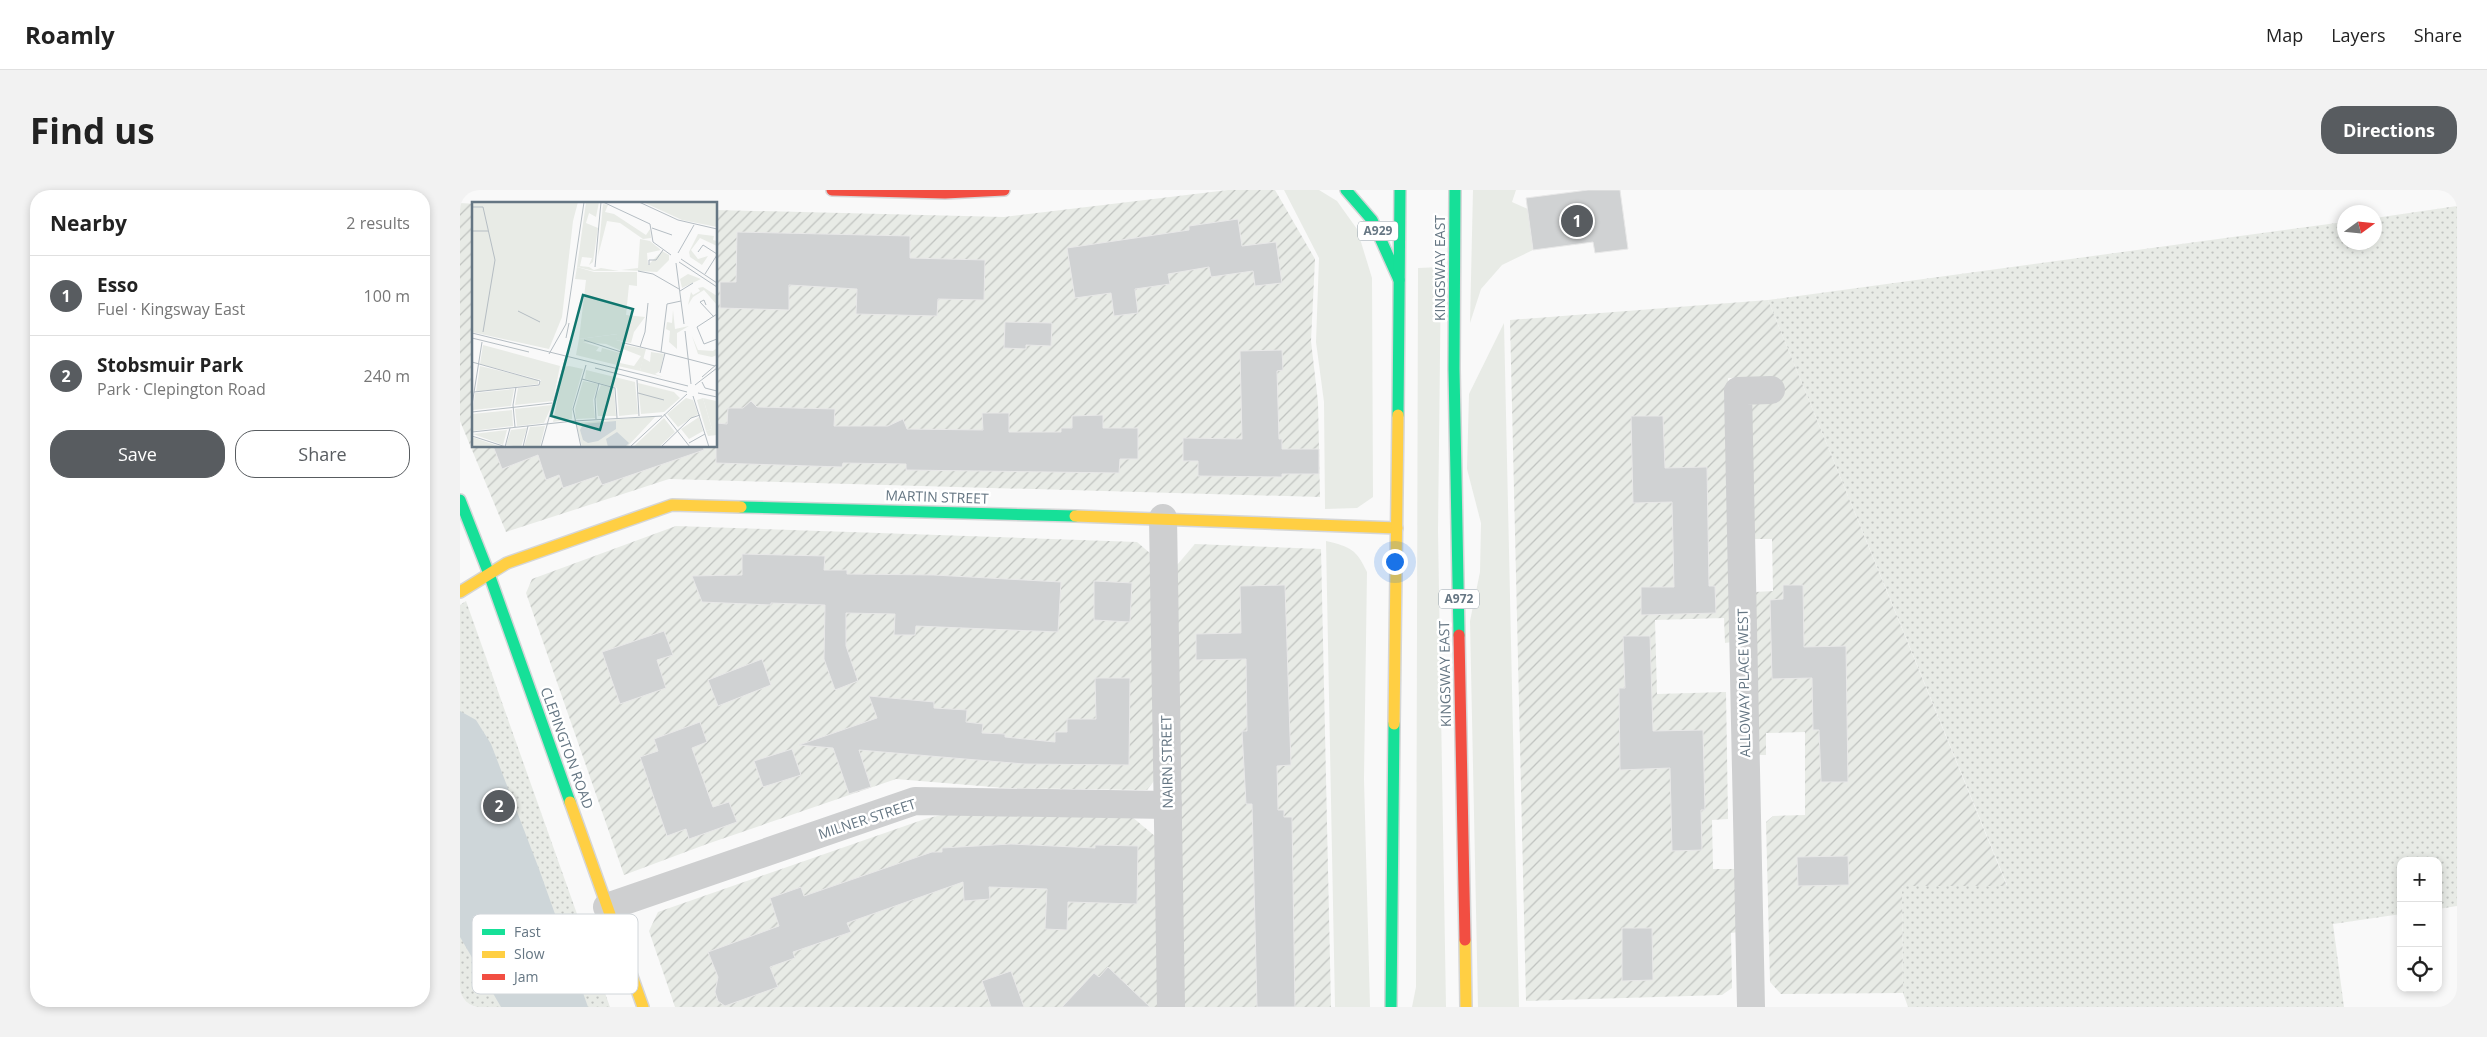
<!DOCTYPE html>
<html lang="en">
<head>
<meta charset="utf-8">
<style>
	:root { --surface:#fff; --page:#f2f2f2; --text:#222; --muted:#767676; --line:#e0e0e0; --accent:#585c60 }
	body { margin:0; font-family:"Open Sans",sans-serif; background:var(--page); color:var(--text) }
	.controls { position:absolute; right:15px; bottom:15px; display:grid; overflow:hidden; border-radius:10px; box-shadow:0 2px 8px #0003 }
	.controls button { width:45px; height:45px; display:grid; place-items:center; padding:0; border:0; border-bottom:1px solid var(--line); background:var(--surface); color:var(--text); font:25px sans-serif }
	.compass { position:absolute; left:1877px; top:15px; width:45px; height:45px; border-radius:50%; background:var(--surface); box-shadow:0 2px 8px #0003; rotate:75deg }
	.you { position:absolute; left:934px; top:371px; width:18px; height:18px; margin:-12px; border:4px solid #fff; border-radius:50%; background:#1a73e8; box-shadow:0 0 0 8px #1a73e833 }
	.badge { display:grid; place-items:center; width:32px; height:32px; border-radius:50%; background:var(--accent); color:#fff; font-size:16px; font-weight:700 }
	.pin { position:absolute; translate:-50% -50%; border:2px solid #fff; box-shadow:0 1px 5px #0006 }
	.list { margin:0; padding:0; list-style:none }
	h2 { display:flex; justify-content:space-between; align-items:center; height:65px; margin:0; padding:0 20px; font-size:21px }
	h2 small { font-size:16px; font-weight:400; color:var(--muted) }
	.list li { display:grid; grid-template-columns:32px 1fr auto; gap:15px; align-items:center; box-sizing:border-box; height:80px; padding:0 20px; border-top:1px solid var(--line) }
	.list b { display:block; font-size:19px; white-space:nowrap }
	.list p { margin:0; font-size:16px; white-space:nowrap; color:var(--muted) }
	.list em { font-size:16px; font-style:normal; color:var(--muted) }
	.actions { display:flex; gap:10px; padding:15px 20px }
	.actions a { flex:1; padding:11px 0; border:1px solid var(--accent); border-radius:20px; text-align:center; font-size:18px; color:var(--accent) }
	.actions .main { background:var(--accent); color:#fff }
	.icon { flex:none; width:28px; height:28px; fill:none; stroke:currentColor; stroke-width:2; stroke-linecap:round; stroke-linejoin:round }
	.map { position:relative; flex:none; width:1997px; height:817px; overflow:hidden; border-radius:20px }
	header { display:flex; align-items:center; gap:30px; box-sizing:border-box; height:70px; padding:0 25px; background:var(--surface); border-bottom:1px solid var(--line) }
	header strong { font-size:24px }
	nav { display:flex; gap:28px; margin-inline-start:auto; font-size:18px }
	.intro { display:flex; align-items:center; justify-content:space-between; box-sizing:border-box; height:120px; padding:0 30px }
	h1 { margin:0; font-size:35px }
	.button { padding:12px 22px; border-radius:20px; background:var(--accent); color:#fff; font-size:18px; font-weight:700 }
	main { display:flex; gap:30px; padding:0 30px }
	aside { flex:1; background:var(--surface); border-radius:20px; box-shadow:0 2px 8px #0003 }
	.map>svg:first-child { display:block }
	.grass { fill:#e8ebe6 }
	.park { fill:url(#park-dots) }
	.garden { fill:url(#garden-furrows) }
	.water { fill:#ced6d9 }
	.building { fill:#d0d2d3; stroke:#e8e8e8 }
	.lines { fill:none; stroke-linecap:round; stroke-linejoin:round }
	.fast-casing { stroke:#d5d6d7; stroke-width:14 }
	.slow-casing { stroke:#d5d6d7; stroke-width:14 }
	.jam-casing { stroke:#d5d6d7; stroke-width:14 }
	.street { stroke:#cecfd0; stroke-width:28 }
	.fast { stroke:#16e098; stroke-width:11 }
	.slow { stroke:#ffcf43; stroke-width:11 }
	.jam { stroke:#f24e42; stroke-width:11 }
	.labels { text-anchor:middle; stroke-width:5; stroke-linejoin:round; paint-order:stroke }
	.shield { fill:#fff; stroke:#939fa8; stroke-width:1 }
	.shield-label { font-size:12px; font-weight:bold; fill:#657683 }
	.street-label { font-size:14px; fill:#657683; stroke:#fff }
	.inset-road { fill:none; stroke:#b5bdc3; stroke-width:1 }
	.view { fill:#0f766e; fill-opacity:0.15; stroke:#0f766e; stroke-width:2.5 }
	.inset-edge { fill:none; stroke:#657683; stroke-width:2.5 }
	.key { fill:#fff; stroke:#d1d6da; stroke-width:1 }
	.key-label { font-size:14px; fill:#657683 }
</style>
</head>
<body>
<header>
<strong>Roamly</strong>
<nav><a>Map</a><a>Layers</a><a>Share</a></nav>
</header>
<div class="intro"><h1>Find us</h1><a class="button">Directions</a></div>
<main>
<aside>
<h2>Nearby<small>2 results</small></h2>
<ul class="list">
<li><span class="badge">1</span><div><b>Esso</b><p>Fuel · Kingsway East</p></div><em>100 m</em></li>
<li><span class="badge">2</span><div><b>Stobsmuir Park</b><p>Park · Clepington Road</p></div><em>240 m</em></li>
</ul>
<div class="actions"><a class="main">Save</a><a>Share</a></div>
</aside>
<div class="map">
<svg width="1997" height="817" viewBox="0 0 1997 817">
	<defs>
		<pattern id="park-dots" width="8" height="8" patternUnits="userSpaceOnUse" patternTransform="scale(1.25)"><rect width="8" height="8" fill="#e8ebe6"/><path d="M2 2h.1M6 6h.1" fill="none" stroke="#c0c3c0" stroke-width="1.8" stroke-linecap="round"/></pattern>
		<pattern id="garden-furrows" width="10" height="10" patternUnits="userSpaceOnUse" patternTransform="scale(1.25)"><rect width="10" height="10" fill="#e8ebe6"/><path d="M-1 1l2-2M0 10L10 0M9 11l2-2" fill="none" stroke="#c0c3c0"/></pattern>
	</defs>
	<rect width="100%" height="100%" fill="#f9f9f9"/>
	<g class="grass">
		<polygon points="824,0 859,0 877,11 897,39 912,88 913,307 897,318 865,319 864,212 856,152 859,68"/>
		<polygon points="1013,0 1056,0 1052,12 1068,19 1073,60 1042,75 1021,99 1010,133"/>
		<polygon points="981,77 978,341 986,817 952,817 956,797 958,78"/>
		<polygon points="1044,133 1059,817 1018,817 1010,431 1020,382 1021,333 1007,279 1009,204"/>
		<path d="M866 351C891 357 896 359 907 382L904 589 910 817H875Z"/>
	</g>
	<g class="park">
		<polygon points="1997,16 1997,716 1978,719 1978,671 1941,671 1941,724 1873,734 1884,817 1448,817 1443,803 1442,695 1547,695 1308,110 1884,32 1884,52 1914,52 1915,28"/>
		<polygon points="6,411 150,817 0,817 0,415"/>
	</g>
	<g class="garden">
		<polygon points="768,0 815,0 855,69 851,151 858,212 860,307 209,289 46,342 0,231 0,13 18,14 14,14 14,256 256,256 256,20 544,27"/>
		<polygon points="1308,110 1547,696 1442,696 1443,803 1321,804 1310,792 1306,632 1313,626 1345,625 1345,542 1306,543 1306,565 1297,565 1295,402 1313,401 1312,349 1293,349 1291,213 1312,187 1268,188 1272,452 1265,453 1264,428 1195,430 1197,504 1266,502 1268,629 1252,630 1253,679 1277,679 1278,742 1271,743 1272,798 1262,805 1066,811 1050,130"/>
		<polygon points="216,336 677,352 691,364 694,591 687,600 545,598 436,589 247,654 164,685 66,403 72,389"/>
		<polygon points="735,354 861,359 871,817 724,817 717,375"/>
		<polygon points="497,621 671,626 696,647 699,817 215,817 189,741 198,722 465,629"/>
	</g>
	<polygon class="water" points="0,521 16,530 31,554 79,679 128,817 41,817 0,747"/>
	<g class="building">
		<polygon points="1128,0 1160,0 1168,59 1135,63 1133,52 1073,60 1066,8"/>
		<polygon points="778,29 782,56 816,52 822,93 795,96 793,81 751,87 749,77 708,84 710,94 675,99 678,123 654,126 651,103 615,108 607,58 729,40 729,36"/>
		<polygon points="277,42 450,46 450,68 525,70 524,110 478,109 477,126 396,124 397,99 329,95 329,120 260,118 260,92 276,92"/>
		<polygon points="545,132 592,133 591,156 566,155 566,159 544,158"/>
		<polygon points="822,160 823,180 817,181 819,249 822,249 822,259 859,259 859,284 822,284 822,287 738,286 738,271 723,271 723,248 782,249 780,161"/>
		<polygon points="291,211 297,217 375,219 374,236 428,236 443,229 447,239 523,240 522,223 549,223 549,242 601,242 601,238 612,238 612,226 643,225 643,238 678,238 678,269 660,269 659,283 446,280 446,274 383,273 382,277 256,273 256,233 267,234 268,218 283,218"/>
		<polygon points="1171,226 1203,226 1205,278 1247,277 1249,396 1255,396 1256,423 1181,425 1181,397 1214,397 1212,312 1173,313"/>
		<polygon points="33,256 243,256 244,260 142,295 138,286 103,298 99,285 86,290 78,265 42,279"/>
		<polygon points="282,364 365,366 364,380 387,380 387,384 474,385 601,392 598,442 456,436 455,445 434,445 435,424 386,423 386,456 398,491 375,500 364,469 365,415 311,413 311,415 242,412 232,386 282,385"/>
		<polygon points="634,391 672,393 670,432 634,430"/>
		<polygon points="825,395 831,575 817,576 818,620 824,620 824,627 832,627 835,817 797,817 792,614 786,614 782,541 787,541 786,469 736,470 736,444 781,443 780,396"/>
		<polygon points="1323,395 1343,395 1344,457 1386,456 1388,592 1361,592 1359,540 1353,540 1352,488 1312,489 1310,410 1323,409"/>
		<polygon points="204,441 213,465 197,470 206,498 160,514 142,462"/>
		<polygon points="1163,446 1190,446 1193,541 1243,540 1245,620 1241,620 1242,660 1212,661 1210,578 1160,580 1159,498 1165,498"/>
		<polygon points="302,469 311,495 258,516 248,490"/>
		<polygon points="635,488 670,488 669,575 564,574 399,560 411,597 389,604 373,558 339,555 417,528 409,506 474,512 474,518 507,520 506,532 523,534 522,543 545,544 545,547 595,552 595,542 607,542 607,529 636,529"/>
		<polygon points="240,532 247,552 232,558 253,617 269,612 277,632 229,649 226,639 207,646 180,567 198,561 194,549"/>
		<polygon points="332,559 341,585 303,597 294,571"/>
		<polygon points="551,654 635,658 635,655 678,656 677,714 608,712 607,740 585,739 587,699 529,697 530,709 504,711 503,692 387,733 391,742 333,762 335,768 310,777 318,797 265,816 258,811 255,802 258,787 248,762 319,736 310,708 341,697 344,706 472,662 482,662 482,658"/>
		<polygon points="1388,666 1389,695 1338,696 1337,667"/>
		<polygon points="1162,738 1192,738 1193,790 1162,791"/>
		<polygon points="648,777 690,817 602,817 634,783 639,787"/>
		<polygon points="551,781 564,817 531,817 522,791"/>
	</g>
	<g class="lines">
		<g class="fast-casing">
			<g id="fast">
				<polyline points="886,0 912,30 939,90"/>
				<polyline points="995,0 994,179 999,445"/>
				<polyline points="938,225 940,0"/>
				<polyline points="0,310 29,384 110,612"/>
				<polyline points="281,317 615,326"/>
				<polyline points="931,817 934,534"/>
			</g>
		</g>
		<g class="slow-casing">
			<g id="slow">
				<polyline points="615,326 937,338"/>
				<polyline points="0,402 47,373 212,315 281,317"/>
				<polyline points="934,534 938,225"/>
				<polyline points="110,612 183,817"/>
				<polyline points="1005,750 1006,817"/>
			</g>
		</g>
		<g class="jam-casing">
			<g id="jam">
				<polyline points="372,0 485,3 544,0"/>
				<polyline points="999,445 1005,750"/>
			</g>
		</g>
		<g class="street">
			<polyline points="703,328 711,817"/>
			<polyline points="147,717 455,611 708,615"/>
			<polyline points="1291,817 1278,201 1311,200"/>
		</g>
		<use href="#fast" class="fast"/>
		<use href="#slow" class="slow"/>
		<use href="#jam" class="jam"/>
	</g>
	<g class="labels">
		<g class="shield">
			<rect x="898" y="31.5" width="40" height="19" rx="4"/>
			<rect x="979" y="399.5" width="40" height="19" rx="4"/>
		</g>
		<g class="shield-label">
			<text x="918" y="45">A929</text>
			<text x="999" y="413">A972</text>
		</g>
		<g class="street-label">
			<text transform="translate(980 78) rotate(-90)" y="5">KINGSWAY EAST</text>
			<text transform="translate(477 307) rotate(2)" y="5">MARTIN STREET</text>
			<text transform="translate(985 484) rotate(-91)" y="5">KINGSWAY EAST</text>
			<text transform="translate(1284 493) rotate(-91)" y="5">ALLOWAY PLACE WEST</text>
			<text transform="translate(107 558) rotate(70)" y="5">CLEPINGTON ROAD</text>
			<text transform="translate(707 572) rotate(-91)" y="5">NAIRN STREET</text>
			<text transform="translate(407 629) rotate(-18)" y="5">MILNER STREET</text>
		</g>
	</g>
	<g transform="translate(12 12)">
		<rect width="245" height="245" fill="#f9f9f9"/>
		<path d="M114 0H127L124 15 117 11 114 21 126 26 121 60 117 63 120 56 110 55 108 64 117 65 122 68 129 66 147 69H122L105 65ZM131 2 136 3 133 10 142 12 174 33 178 27 179 36 171 37 148 21 135 19 126 54ZM226 32 242 34 241 38 245 39V44L228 36 219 48 226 57 236 54 230 63 218 55 217 50ZM168 37 178 39 189 48 175 51 176 63 190 49 197 53V58L185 70 149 68 166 66ZM216 72 229 77 210 86 208 77ZM231 85 245 94V103L232 88 221 95 216 103 219 90 221 93 228 89 226 86ZM201 108 203 127 217 124 205 131V147L197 140 198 129 194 127 195 120 200 121ZM220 134 226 148 241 149 245 146V153L240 155 226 152ZM152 143 174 147 168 169 146 164 148 161 162 164 169 154 151 147ZM8 164 66 178V182L4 190Z" fill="#e8ebe6"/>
		<path d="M231 196 244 199 245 233 236 234 234 229 240 227Z" fill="#e8ebe6"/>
		<path d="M0 0H106L101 19 90 115 77 147 0 130ZM171 0H245V25L210 18ZM105 65 122 70H165V84L157 83 154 113 173 115 162 130 159 141 144 138 145 132 107 137 114 78 103 77ZM184 214 155 245H110L104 221Z" fill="#e8ebe6"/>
		<path d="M146 132 144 138 151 140 148 148 134 142 111 140 127 145 124 149 129 150 130 146 148 151 145 163 104 153 107 137ZM11 143 88 164 81 199 43 203 46 186 67 184 69 178 8 162ZM179 150 192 152 188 169 183 172 191 175 168 169 171 156 178 160ZM97 164 111 167 100 206V217L81 220 92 165ZM114 168 163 180 166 212 147 214 145 186 113 177ZM111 179 126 182 121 198 123 216 104 217 103 207ZM166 181 202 190 208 196 192 210 169 212ZM129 183 142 186 144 214H126L124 194ZM42 187 39 204 1 208 3 191ZM214 196 221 198 226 212 206 225 195 212ZM231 196 240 227 234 229 225 198ZM80 203 72 221 45 224 43 207ZM40 208 41 224 0 229V212ZM227 215 231 229 217 237 209 227ZM192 216 203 230 187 245H161ZM73 224 68 245H52L58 225ZM55 226 49 245 34 243 39 228ZM35 228 31 243 1 232ZM0 235 29 245H0Z" fill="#e8ebe6"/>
		<path d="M144 219V227L126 239 116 241 111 238 108 228 111 222ZM145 230 157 241 153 245H136L134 237Z" fill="#ced6d9"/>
		<path class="inset-road" d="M131 0 178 22 181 40 199 53M167 0 206 18 245 27M0 5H11L23 58 11 130M180 26 200 33M0 29H16M226 50 231 43 245 52M206 51 222 23M209 57 245 81M207 60 245 85M204 61 212 122M177 63V58H184L191 48M123 65 129 0M166 69 181 72 207 87M233 72 245 53M208 89 221 81M209 99 195 102 189 150 243 164M234 103 232 98 228 100 242 115M46 109 68 120M245 112 225 125 232 142 245 137M213 129 219 182M0 131 216 184M0 136 57 150M94 136 97 121M112 138 149 150M168 145 173 130 176 101M77 152 94 122 112 0M0 160 68 179 67 183 2 190M146 162 152 141 189 150M123 166 215 190M188 171 193 151M230 175 245 162M110 177 143 186 145 216M165 178 167 214M230 180 233 186 245 189M223 183 245 166M166 191 192 198M226 191 245 195M221 194 237 245M0 203 10 140M0 210 80 201M192 212 218 245M124 217 123 197 127 181M43 225 41 203 44 185M0 230 102 219 190 214M0 234 34 245M217 241 233 232M33 245 38 226M51 245 56 224M69 245 94 154M109 245 101 207 114 163M158 245 215 192M189 245 219 216 228 213"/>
		<path class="view" d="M111 93 161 107 128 228 79 214Z"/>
		<rect width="245" height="245" class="inset-edge"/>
	</g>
	<rect x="12" y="724" width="166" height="80" rx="8" class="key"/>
	<rect x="22" y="739" width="23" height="6" fill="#16e098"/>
	<rect x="22" y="761" width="23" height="7" fill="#ffcf43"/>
	<rect x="22" y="784" width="23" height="6" fill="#f24e42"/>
	<g class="key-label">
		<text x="54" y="747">Fast</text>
		<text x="54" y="769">Slow</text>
		<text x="54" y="792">Jam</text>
	</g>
</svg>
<div class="controls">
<button>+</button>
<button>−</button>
<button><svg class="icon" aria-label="locate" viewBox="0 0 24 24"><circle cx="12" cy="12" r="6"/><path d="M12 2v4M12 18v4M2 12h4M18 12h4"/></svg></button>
</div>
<svg class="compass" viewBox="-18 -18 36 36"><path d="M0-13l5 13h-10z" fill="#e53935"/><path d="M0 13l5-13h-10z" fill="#767676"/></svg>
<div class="you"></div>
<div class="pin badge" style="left:1117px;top:31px">1</div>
<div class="pin badge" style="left:39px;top:616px">2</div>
</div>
</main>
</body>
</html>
